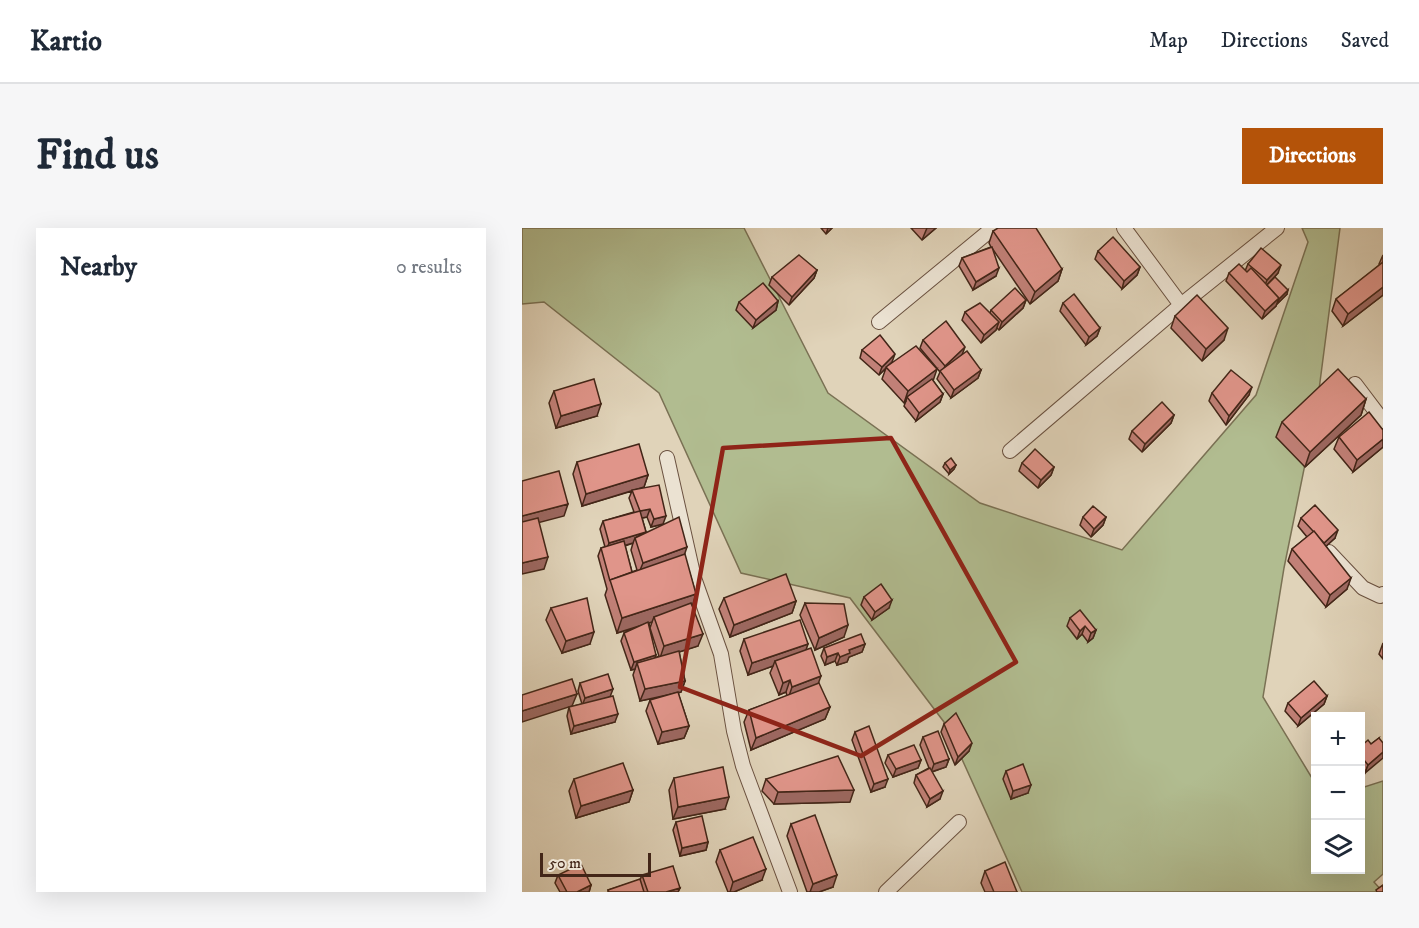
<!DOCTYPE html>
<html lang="en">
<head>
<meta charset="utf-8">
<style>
	:root { --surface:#fff; --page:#f6f6f7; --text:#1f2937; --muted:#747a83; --line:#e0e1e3; --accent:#b45309 }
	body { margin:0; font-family:"IM FELL DW Pica",serif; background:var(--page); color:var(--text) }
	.controls { position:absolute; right:18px; bottom:18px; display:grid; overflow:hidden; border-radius:0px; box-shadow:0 6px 24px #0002 }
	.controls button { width:54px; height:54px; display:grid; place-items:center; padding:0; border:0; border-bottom:2px solid var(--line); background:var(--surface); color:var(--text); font:30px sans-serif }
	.scale { position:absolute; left:18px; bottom:15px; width:111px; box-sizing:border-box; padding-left:6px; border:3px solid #432618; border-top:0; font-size:16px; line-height:21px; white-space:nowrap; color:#432618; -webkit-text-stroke:4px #ebe2d2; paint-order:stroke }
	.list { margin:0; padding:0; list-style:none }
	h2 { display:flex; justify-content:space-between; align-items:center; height:78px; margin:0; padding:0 24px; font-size:26px }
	h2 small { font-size:20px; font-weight:400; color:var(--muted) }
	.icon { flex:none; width:33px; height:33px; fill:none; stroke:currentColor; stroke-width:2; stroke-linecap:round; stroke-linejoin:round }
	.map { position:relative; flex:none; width:861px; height:664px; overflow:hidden; border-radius:0px }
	header { display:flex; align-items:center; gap:36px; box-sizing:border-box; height:84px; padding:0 30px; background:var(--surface); border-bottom:2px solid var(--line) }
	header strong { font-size:28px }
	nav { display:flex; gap:33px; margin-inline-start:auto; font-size:21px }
	.intro { display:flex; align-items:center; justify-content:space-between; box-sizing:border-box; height:144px; padding:0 36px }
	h1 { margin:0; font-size:42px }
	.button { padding:15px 27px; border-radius:0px; background:var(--accent); color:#fff; font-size:21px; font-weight:700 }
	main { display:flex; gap:36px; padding:0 36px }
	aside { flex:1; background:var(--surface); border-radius:0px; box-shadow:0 6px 24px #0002 }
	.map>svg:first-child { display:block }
	.green { fill:#b1bc90; stroke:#7a7154; stroke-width:1.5 }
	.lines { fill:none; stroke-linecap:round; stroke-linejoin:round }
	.street-casing { stroke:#6a5140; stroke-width:16 }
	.street { stroke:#ebe2d2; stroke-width:14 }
	.wall { fill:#c18077; stroke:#432618; stroke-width:1.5; fill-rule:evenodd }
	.shaded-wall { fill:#9d6861; stroke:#432618; stroke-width:1.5 }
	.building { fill:#e0958a; stroke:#432618; stroke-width:1.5 }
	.marked { fill:none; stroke:#8f2418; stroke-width:4.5; stroke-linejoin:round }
</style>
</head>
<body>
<header>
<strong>Kartio</strong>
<nav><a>Map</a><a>Directions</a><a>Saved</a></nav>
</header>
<div class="intro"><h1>Find us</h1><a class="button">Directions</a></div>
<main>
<aside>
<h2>Nearby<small>0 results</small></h2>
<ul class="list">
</ul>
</aside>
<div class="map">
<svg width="861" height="664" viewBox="0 0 861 664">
	<rect width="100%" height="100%" fill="#e0d3b9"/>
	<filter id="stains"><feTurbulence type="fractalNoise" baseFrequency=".00333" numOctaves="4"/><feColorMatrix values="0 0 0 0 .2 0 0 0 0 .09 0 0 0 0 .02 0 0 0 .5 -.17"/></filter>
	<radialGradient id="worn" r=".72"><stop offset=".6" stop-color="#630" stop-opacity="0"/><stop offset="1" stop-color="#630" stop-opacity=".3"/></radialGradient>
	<polygon class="green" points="0,0 222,0 306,165 458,275 600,322 734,167 786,14 780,0 818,0 795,177 762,340 741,469 793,555 794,642 838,642 839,560 861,553 861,646 852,654 861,664 500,664 425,498 328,370 219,345 137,165 22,74 0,76"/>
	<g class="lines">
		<g class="street-casing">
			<g id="street">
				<polyline points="659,77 755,0"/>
				<polyline points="357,94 471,0"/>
				<polyline points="833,156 861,193"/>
				<polyline points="488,223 659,77 602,0"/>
				<polyline points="145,230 172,350 199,426 212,503 221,538 268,664"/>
				<polyline points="807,324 841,360 858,368 861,366"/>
				<polyline points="364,664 437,594"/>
			</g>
		</g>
		<use href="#street" class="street"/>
	</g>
	<g class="wall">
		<polygon points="299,0 310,0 304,6"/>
		<polygon points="389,0 414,0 400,12"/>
		<polygon points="471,3 540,41 536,53 508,76 470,20 474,48 451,62 437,38 440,30 469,19 467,15"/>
		<polygon points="576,23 618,39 615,47 600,61 573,31"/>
		<polygon points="861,27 861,67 821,98 810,83 814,71 858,37 857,36"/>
		<polygon points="726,36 756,45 749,53 765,66 756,75 755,75 754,78 740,91 704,53 707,45 723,43"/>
		<polygon points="295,42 292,50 267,77 247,57 250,49"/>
		<polygon points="504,72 501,80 477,102 475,100 474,102 459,115 440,92 443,84 468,85 469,82"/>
		<polygon points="256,73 254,82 231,100 214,82 217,74"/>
		<polygon points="541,75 578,100 575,108 564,117 538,83"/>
		<polygon points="653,88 702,112 680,133 649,100"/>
		<polygon points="401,112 440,127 459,142 456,150 429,170 415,151 418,144 398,120"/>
		<polygon points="340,122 370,134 366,138 411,153 421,166 418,174 394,193 382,178 384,173 382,175 360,151 364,140 357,147 338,130"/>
		<polygon points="32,163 75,188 34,200 27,175"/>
		<polygon points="690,165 727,167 704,197 687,173"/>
		<polygon points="844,171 839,187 783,239 754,209 760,194"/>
		<polygon points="652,187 649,195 620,224 607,211 610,203"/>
		<polygon points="861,202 861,219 831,244 812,221 817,209"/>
		<path d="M55 234 126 247 122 259 113 262 141 296 129 299 125 289 120 290 124 304 162 326 174 366 170 378 176 418 157 424 163 453 159 464 156 465 167 498 162 510 136 516 124 483 128 472 138 469 118 473 111 447 113 441 109 442 99 413 102 405 115 399 95 405 83 367 85 361 76 328 79 320 83 319 78 301 81 293 112 284 107 270 110 263 60 278 51 246ZM111 315 109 322 115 342 110 344 103 318ZM130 394 128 400 137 428 133 430 127 395Z"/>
		<polygon points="423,235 434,237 432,241 427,246 421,239"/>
		<polygon points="500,235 532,239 529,247 516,260 497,243"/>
		<polygon points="561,289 584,289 581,297 569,309 558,297"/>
		<polygon points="779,290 813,310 804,318 825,361 804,379 766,333 770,321 785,309 776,298"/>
		<polygon points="342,369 367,380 350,392 339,377"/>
		<polygon points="202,370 274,373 270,385 208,409 197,381"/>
		<polygon points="283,375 322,409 293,422 278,387"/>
		<polygon points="29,380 68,416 40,425 24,392"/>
		<polygon points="548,390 574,402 571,410 566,414 560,406 555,411 545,398"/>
		<polygon points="222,411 284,421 296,456 308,479 303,491 229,522 222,494 227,482 265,468 264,464 257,467 248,445 251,438 226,447 218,423"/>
		<polygon points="861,415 861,431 857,426"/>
		<polygon points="343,416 340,424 327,429 325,434 315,437 313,433 303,437 299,428 302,420"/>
		<polygon points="58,455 88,469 93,494 49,506 45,488 47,479 60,476 56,463"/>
		<polygon points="805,468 802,476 776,498 763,483 766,475"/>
		<polygon points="422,496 447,523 433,537 419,504"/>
		<polygon points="333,504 363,559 349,564 330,512"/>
		<polygon points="401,509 427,531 424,539 410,544 418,571 405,579 392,555 394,547 407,540 398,517"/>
		<polygon points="857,510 843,545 842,543 839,550 838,519 849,516"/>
		<polygon points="366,527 399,532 396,540 371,549 363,535"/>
		<polygon points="484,543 506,565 489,571 481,551"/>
		<polygon points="152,550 203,581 151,591 147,562"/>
		<polygon points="52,551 111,562 107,574 54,590 47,563"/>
		<polygon points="244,551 328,574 252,576 240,563"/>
		<polygon points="154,594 186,614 184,622 158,628 151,602"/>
		<polygon points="269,596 311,659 297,664 285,664 265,608"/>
		<polygon points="198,622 240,652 212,664 206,664 194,634"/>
		<polygon points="463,643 495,664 463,664 459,655"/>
		<polygon points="36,647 69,657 67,664 38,664 33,655"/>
		<polygon points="120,647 158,660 156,664 86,664 86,662 118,652"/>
	</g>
	<g class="shaded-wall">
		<polygon points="306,0 310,0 304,6"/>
		<polygon points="405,0 414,0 400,12"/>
		<polygon points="759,37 756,45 742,60 745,52"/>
		<polygon points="618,39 615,47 600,61 602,53"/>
		<polygon points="477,40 474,48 451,62 454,54"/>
		<polygon points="540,41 536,53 508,76 513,64"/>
		<polygon points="295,42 292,50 267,77 270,69"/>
		<polygon points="861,59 861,67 821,98 826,86"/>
		<polygon points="766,62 765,66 756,75 757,71"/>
		<polygon points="757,70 754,78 740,91 743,83"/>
		<polygon points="504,72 501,80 477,102 480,94"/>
		<polygon points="256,73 254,82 231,100 234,92"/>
		<polygon points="477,94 474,102 459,115 462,107"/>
		<polygon points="578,100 575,108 564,117 567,109"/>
		<polygon points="706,100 702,112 680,133 684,121"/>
		<polygon points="443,119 440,127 420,146 423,138"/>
		<polygon points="373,126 370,134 357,147 360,139"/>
		<polygon points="415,141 411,153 385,169 384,173 382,175 386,163"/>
		<polygon points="459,142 456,150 429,170 432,162"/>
		<polygon points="730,159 727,167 704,197 707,188"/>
		<polygon points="421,166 418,174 394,193 397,185"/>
		<polygon points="844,171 839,187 783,239 788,224"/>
		<polygon points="79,176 75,188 34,200 39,188"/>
		<polygon points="652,187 649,195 620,224 623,216"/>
		<polygon points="861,211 861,219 831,244 835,232"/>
		<polygon points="434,237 432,241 427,246 428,242"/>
		<polygon points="532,239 529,247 516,260 519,252"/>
		<polygon points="126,247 122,259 60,278 64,266"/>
		<polygon points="46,276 42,288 0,299 0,288"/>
		<polygon points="128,281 125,289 115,291 118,283"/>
		<polygon points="144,288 141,296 129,299 132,291"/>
		<polygon points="584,289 581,297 569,309 572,301"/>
		<polygon points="816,302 813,310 799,323 802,315"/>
		<polygon points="124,304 113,310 111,315 84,323 87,315"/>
		<polygon points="165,319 161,331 116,347 121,335"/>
		<polygon points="26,329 22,341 0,346 0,335"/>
		<polygon points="829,350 825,361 804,379 808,367"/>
		<polygon points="174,366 169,382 132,389 130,394 95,405 100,390"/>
		<polygon points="370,372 367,380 350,392 353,384"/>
		<polygon points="274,373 270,385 208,409 212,397"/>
		<polygon points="326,397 322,409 293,422 297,410"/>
		<polygon points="563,398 560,406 555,411 558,403"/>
		<polygon points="574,402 571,410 566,414 569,405"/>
		<polygon points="72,404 68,416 40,425 44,413"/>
		<polygon points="181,406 176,418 138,430 142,418"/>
		<polygon points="286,416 282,428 253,433 251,438 226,447 230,435"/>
		<polygon points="343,416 340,424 327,429 325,434 315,437 318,429 327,422"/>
		<polygon points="316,425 313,433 303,437 305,429"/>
		<polygon points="134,427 131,435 115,435 113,441 109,442 112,434"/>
		<polygon points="299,448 295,459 266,471 270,459"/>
		<polygon points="268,452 264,464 257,467 261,455"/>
		<polygon points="163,453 159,464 118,473 123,461"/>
		<polygon points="91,461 88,469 60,478 63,470"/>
		<polygon points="55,466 50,478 0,494 0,483"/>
		<polygon points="805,468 802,476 776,498 779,490"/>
		<polygon points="308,479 303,491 229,522 234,510"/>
		<polygon points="96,486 93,494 49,506 52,498"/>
		<polygon points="167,498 162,510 136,516 140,504"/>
		<polygon points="450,515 447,523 433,537 436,529"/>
		<polygon points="861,524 861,530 843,545 846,537"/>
		<polygon points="427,531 424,539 409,544 412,536"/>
		<polygon points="399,532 396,540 371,549 374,541"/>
		<polygon points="366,551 363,559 349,564 352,556"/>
		<polygon points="509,557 506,565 489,571 491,563"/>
		<polygon points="111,562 107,574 54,590 59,578"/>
		<polygon points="332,562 328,574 252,576 256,564"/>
		<polygon points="421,563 418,571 405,579 408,571"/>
		<polygon points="207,569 203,581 151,591 156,579"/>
		<polygon points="186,614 184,622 158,628 160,620"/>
		<polygon points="244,641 240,652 212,664 208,664 211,654"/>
		<polygon points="315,647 311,659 297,664 288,664 291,656"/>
		<polygon points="69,657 67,664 55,664"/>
		<polygon points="158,660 156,664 144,664"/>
	</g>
	<g class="building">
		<polygon points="476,0 514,0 540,41 513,64 471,3"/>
		<polygon points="591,9 618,39 602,53 576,23"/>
		<polygon points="470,19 477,40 454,54 440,30"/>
		<polygon points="739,20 759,37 745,52 726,36"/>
		<polygon points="277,27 295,42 270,69 250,49"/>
		<polygon points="861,34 861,59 826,86 814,71"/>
		<polygon points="717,36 725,44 729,40 757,70 743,83 707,45"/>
		<polygon points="753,49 766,62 757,71 757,70 745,57"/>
		<polygon points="241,55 256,73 234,92 217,74"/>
		<polygon points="493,60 504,72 480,94 469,82"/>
		<polygon points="552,66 578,100 567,109 541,75"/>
		<polygon points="675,67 706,100 684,121 653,88"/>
		<polygon points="458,75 477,94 462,107 443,84"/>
		<polygon points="424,93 443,119 423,138 401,112"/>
		<polygon points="358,107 373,126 360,139 340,122"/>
		<polygon points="394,118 415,141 386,163 364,139"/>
		<polygon points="445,123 459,142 432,162 418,143"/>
		<polygon points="816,141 844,171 788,224 760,194"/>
		<polygon points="709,142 730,159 707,188 690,165"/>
		<polygon points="72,151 79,176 39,188 32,163"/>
		<polygon points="410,151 421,166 397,185 385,169"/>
		<polygon points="640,174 652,187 623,216 610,203"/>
		<polygon points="847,184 861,202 861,211 835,232 817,209"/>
		<polygon points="117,216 126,247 64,266 55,234"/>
		<polygon points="513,221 532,239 519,252 500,235"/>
		<polygon points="429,230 434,237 428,242 423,235"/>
		<polygon points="37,243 46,276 0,288 0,253"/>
		<polygon points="137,257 144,288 132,291 128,281 118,283 110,262"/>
		<polygon points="793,277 816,302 802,315 779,290"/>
		<polygon points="571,278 584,289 572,301 561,289"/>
		<polygon points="118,283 124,304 87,315 81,293"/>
		<polygon points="157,289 165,319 121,335 113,310"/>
		<polygon points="16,290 26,329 0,335 0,294"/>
		<polygon points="792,303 829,350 808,367 770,321"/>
		<polygon points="102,313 110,344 88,352 88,353 79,320"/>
		<polygon points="163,326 174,366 100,390 88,352"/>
		<polygon points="264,346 274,373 212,397 202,370"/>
		<polygon points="359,356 370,372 353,384 342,369"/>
		<polygon points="65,370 72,404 44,413 29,380"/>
		<polygon points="169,375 181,406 142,418 132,389"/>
		<polygon points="283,375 322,376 326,397 297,410"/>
		<polygon points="558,382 574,402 569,405 563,398 558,403 548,390"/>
		<polygon points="278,392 286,416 230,435 222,411"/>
		<polygon points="126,394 134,427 112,434 102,405"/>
		<polygon points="339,406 343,416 327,422 328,425 318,429 316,425 305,429 302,420"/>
		<polygon points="289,420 299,448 270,459 268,452 261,455 253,433"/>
		<polygon points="157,423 163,453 123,461 115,435"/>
		<polygon points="86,446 91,461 63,470 58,455"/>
		<polygon points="50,451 55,466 0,483 0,467"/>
		<polygon points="792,453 805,468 779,490 766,475"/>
		<polygon points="297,455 308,479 234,510 227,482"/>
		<polygon points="156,464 167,498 140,504 128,472"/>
		<polygon points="91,468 96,486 52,498 47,479"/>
		<polygon points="434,485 450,515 436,529 422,496"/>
		<polygon points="347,498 366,551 352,556 333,504"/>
		<polygon points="416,503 427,531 412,536 401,509"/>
		<polygon points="857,510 861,515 861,524 846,537 838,527 838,519 846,512 849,516"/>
		<polygon points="392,517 399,532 374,541 366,527"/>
		<polygon points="316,528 332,562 256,564 244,551"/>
		<polygon points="101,535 111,562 59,578 52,551"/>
		<polygon points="501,536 509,557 491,563 484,543"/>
		<polygon points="201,539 207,569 156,579 152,550"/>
		<polygon points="408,540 421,563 408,571 394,547"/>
		<polygon points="293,587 315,647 291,656 269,596"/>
		<polygon points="180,588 186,614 160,620 154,594"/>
		<polygon points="231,609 244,641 211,654 198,622"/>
		<polygon points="483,634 495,664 472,664 463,643"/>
		<polygon points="59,636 69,657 55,664 45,664 36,647"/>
		<polygon points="151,638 158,660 144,664 126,664 120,647"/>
		<polygon points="118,651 122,664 87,664 86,662"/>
		<polygon points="861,657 861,664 855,664 854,662"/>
	</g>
	<path class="marked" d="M369 210 494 434 339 528 158 459 201 220Z"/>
	<rect width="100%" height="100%" filter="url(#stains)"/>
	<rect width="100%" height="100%" fill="url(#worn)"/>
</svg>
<div class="controls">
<button>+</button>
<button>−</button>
<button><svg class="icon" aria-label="layers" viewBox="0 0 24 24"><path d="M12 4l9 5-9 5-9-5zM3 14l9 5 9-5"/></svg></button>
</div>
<div class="scale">50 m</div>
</div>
</main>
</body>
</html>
